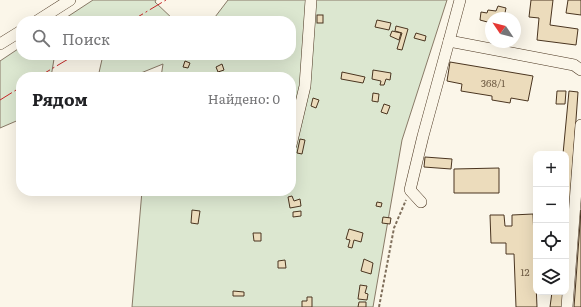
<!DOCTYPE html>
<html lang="ru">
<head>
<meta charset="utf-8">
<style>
	:root { --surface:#fff; --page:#f2f2f2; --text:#202124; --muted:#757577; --line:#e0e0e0 }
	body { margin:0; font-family:Literata,serif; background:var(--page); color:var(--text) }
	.controls { position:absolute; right:12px; bottom:12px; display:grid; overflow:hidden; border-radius:8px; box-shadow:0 4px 16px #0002 }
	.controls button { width:36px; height:36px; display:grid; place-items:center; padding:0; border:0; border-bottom:1px solid var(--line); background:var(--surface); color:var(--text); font:20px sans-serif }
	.compass { position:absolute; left:485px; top:12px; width:36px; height:36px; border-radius:50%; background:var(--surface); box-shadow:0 4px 16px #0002; rotate:305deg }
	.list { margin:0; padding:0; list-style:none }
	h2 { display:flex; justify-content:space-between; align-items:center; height:52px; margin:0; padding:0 16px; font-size:17px }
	h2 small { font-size:13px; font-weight:400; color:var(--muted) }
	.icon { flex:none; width:22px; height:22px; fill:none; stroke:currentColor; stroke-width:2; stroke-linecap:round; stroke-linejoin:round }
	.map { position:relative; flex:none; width:581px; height:307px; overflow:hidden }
	.search { position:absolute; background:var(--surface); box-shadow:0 4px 16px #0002; left:16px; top:16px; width:280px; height:44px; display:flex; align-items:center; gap:10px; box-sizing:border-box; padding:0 14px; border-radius:16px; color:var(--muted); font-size:15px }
	.panel { position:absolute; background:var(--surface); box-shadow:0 4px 16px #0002; left:16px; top:72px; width:280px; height:124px; border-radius:16px }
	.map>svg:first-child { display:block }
	.green { fill:#dce7d0; stroke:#887966 }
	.building { fill:#ecdcbc; stroke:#4a3520 }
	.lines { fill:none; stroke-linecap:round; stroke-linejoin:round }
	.minor-casing { stroke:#4a3520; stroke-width:12 }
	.path { stroke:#7f6f5c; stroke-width:2; stroke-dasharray:3 2; stroke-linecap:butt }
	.minor { stroke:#fbf6e9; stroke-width:11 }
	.power { stroke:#c62828; stroke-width:1; stroke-dasharray:14 3 2 3; stroke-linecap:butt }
	.labels { text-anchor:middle; stroke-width:3; stroke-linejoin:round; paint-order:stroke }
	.number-label { font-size:10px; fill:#725f47 }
</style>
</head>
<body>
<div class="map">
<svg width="581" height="307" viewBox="0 0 581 307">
	<rect width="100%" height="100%" fill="#fbf6e9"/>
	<g class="green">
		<polygon points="93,0 156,0 155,2 175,21 61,21"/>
		<polygon points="228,0 447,0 402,140 373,307 132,307 142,191 291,191 291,77 161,77 163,64 131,77 98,77 103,55 291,55 291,21 212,21"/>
		<polygon points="21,47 21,55 60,55 54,59 51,77 21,77 21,119 0,128 0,61"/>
	</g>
	<g class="building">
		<polygon points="531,0 553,0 550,25 578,29 576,45 537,40 539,18 529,17"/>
		<polygon points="568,0 581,0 581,15 566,13"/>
		<polygon points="498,6 506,8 504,18 491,18 491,23 480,20 481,12 487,13 488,10 496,11"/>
		<rect x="317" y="15" width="6" height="8"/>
		<polygon points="377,20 391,23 389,30 375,27"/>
		<polygon points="396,26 408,29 402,50 397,49 402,33 395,31"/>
		<polygon points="392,31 401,33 399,40 390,36"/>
		<polygon points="416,33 426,36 425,41 414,38"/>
		<polygon points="185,61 190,63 188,68 183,67"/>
		<polygon points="450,62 533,76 528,101 511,98 510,103 492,100 492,96 461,91 462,84 447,81"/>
		<polygon points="222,64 224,70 218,72 216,67"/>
		<polygon points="373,70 391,73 390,80 386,79 384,85 380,85 381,81 372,79"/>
		<polygon points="342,72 365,77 363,83 341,79"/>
		<polygon points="557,91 566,91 565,104 556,104"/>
		<polygon points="569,91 578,92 566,258 566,154 563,154"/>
		<polygon points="373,93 379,94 378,102 372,101"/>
		<polygon points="313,98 319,100 316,108 311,106"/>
		<polygon points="384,104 390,106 387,114 381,112"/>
		<polygon points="300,139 305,140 302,154 297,153"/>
		<polygon points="425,157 452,159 451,169 424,167"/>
		<polygon points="499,168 499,193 454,193 454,169"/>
		<polygon points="292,196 294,201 300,199 301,206 290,208 288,197"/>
		<polygon points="377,202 382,203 381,207 376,206"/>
		<polygon points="192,210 200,211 198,224 191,223"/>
		<polygon points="581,210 581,307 574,307"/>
		<polygon points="301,211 301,216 293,217 293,212"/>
		<polygon points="533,214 537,307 516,307 514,254 506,254 506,243 491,243 490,215 504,215 505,226 512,226 512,215"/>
		<polygon points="383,217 391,218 390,224 382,223"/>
		<polygon points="349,229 363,233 361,242 354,240 352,248 348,247 350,240 346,239"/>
		<polygon points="253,233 261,233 261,241 254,241"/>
		<polygon points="364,259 373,263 371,274 361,271"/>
		<polygon points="285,260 286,268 278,268 278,261"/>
		<polygon points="360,285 367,286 365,293 368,294 367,300 358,299"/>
		<polygon points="233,291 244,292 244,296 233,296"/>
		<polygon points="552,292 564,292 562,307 550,307"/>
		<polygon points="307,297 312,297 312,307 302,307 302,301 307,301"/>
		<polygon points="359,302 366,302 366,307 358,307"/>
	</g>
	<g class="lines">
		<g class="minor-casing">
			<g id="minor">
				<polyline points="460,0 449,41 574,65 581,70"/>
				<polyline points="37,21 70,0"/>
				<polyline points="0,44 21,31"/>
				<polyline points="291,145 305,86 311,0"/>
				<polyline points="421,202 410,190 423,136 449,41"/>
				<polyline points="567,307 581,125"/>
			</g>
		</g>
		<polyline class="path" points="379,307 394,228 406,200"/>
		<use href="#minor" class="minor"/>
		<g class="power">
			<polyline points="131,21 166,0"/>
			<polyline points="38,77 75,55"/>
			<polyline points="0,100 21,87"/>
		</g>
	</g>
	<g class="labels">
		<g class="number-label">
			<text x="493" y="87">368/1</text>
			<text x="525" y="276">12</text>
		</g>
	</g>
</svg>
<div class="controls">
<button>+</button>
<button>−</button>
<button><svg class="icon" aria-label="locate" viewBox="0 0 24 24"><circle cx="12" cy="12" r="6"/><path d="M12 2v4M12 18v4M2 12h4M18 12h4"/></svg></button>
<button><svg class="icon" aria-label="layers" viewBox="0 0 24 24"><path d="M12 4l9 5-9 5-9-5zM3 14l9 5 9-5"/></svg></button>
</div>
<svg class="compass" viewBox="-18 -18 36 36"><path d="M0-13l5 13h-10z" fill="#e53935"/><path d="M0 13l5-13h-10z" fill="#757577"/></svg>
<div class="search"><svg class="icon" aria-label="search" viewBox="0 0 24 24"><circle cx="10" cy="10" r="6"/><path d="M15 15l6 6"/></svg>Поиск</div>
<section class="panel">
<h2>Рядом<small>Найдено: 0</small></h2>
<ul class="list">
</ul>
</section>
</div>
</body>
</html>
